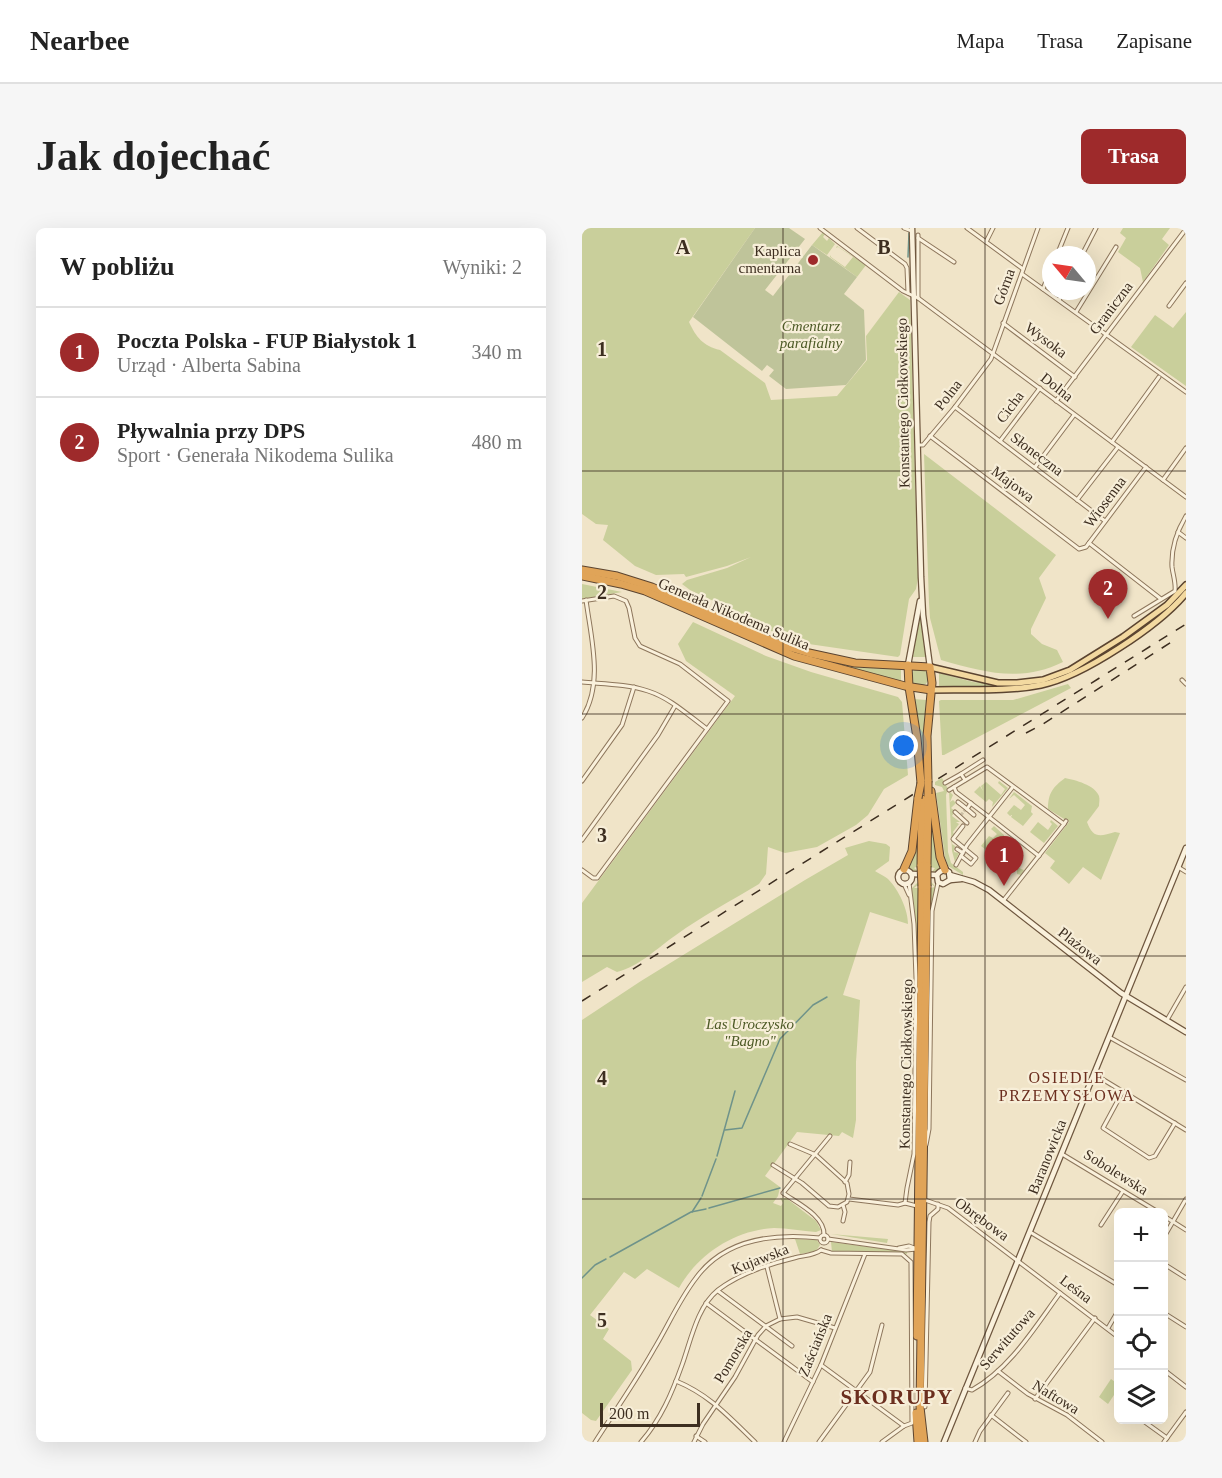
<!DOCTYPE html>
<html lang="pl">
<head>
<meta charset="utf-8">
<style>
	:root { --surface:#fff; --page:#f6f6f6; --text:#222; --muted:#767676; --line:#e0e0e0; --accent:#9e2a2b }
	body { margin:0; font-family:Georgia,serif; background:var(--page); color:var(--text) }
	.controls { position:absolute; right:18px; bottom:18px; display:grid; overflow:hidden; border-radius:9px; box-shadow:0 6px 24px #0002 }
	.controls button { width:54px; height:54px; display:grid; place-items:center; padding:0; border:0; border-bottom:2px solid var(--line); background:var(--surface); color:var(--text); font:30px sans-serif }
	.compass { position:absolute; left:460px; top:18px; width:54px; height:54px; border-radius:50%; background:var(--surface); box-shadow:0 6px 24px #0002; rotate:299deg }
	.scale { position:absolute; left:18px; bottom:15px; width:100px; box-sizing:border-box; padding-left:6px; border:3px solid #3d2e20; border-top:0; font-size:16px; line-height:21px; white-space:nowrap; color:#3d2e20; -webkit-text-stroke:4px #f7eed8; paint-order:stroke }
	.you { position:absolute; left:322px; top:518px; width:21px; height:21px; margin:-15px; border:4px solid #fff; border-radius:50%; background:#1a73e8; box-shadow:0 0 0 9px #1a73e833 }
	.badge { display:grid; place-items:center; width:39px; height:39px; border-radius:50%; background:var(--accent); color:#fff; font-size:20px; font-weight:700 }
	.pin { position:absolute; translate:-50% -50px; filter:drop-shadow(0 2px 3px #0008) }
	.pin::after { content:''; position:absolute; top:32px; width:21px; height:18px; background:inherit; clip-path:polygon(0 0,100% 0,50% 100%) }
	.list { margin:0; padding:0; list-style:none }
	h2 { display:flex; justify-content:space-between; align-items:center; height:78px; margin:0; padding:0 24px; font-size:26px }
	h2 small { font-size:20px; font-weight:400; color:var(--muted) }
	.list li { display:grid; grid-template-columns:39px 1fr auto; gap:18px; align-items:center; box-sizing:border-box; height:90px; padding:0 24px; border-top:2px solid var(--line) }
	.list b { display:block; font-size:22px; white-space:nowrap }
	.list p { margin:0; font-size:20px; white-space:nowrap; color:var(--muted) }
	.list em { font-size:20px; font-style:normal; color:var(--muted) }
	.icon { flex:none; width:33px; height:33px; fill:none; stroke:currentColor; stroke-width:2; stroke-linecap:round; stroke-linejoin:round }
	.map { position:relative; flex:none; width:604px; height:1214px; overflow:hidden; border-radius:9px }
	header { display:flex; align-items:center; gap:36px; box-sizing:border-box; height:84px; padding:0 30px; background:var(--surface); border-bottom:2px solid var(--line) }
	header strong { font-size:28px }
	nav { display:flex; gap:33px; margin-inline-start:auto; font-size:21px }
	.intro { display:flex; align-items:center; justify-content:space-between; box-sizing:border-box; height:144px; padding:0 36px }
	h1 { margin:0; font-size:42px }
	.button { padding:15px 27px; border-radius:9px; background:var(--accent); color:#fff; font-size:21px; font-weight:700 }
	main { display:flex; gap:36px; padding:0 36px }
	aside { flex:1; background:var(--surface); border-radius:9px; box-shadow:0 6px 24px #0002 }
	.map>svg:first-child { display:block }
	.green { fill:#c9cf9b }
	.cemetery { fill:#bfc49a }
	.lines { fill:none; stroke-linecap:round; stroke-linejoin:round }
	.stream { stroke:#6f938a; stroke-width:1.5 }
	.street-tunnel { stroke:#ccc0a6; stroke-width:3; stroke-dasharray:3 1.5; stroke-linecap:butt }
	.street-casing { stroke:#8d765c; stroke-width:5 }
	.secondary-casing { stroke:#6f573f; stroke-width:7 }
	.primary-casing { stroke:#5b4430; stroke-width:8 }
	.highway-casing { stroke:#5b4430; stroke-width:9 }
	.street { stroke:#faf1dc; stroke-width:3 }
	.secondary { stroke:#faf1dc; stroke-width:4.5 }
	.primary { stroke:#f3d9a0; stroke-width:5 }
	.highway { stroke:#e0a458; stroke-width:7 }
	.rail { stroke:#3d2e20; stroke-width:1.5; stroke-dasharray:10 10; stroke-linecap:butt }
	.highway-bridge-casing { stroke:#5b4430; stroke-width:9; stroke-linecap:butt }
	.highway-bridge { stroke:#e0a458; stroke-width:7 }
	.grid { fill:none; stroke:#3d2e20; stroke-width:1.5; stroke-opacity:0.55 }
	.poi-dot { fill:#9e2a2b; stroke:#f7eed8; stroke-width:2 }
	.labels { text-anchor:middle; stroke-width:4.5; stroke-linejoin:round; paint-order:stroke }
	.poi-label { font-size:15px; fill:#3d2e20; stroke:#f7eed8; text-anchor:end }
	.street-label { font-size:15px; fill:#3d2e20; stroke:#f7eed8 }
	.park-label { font-size:15px; font-style:italic; fill:#4d5a26; stroke:#f7eed8 }
	.neighbourhood-label { font-size:16px; letter-spacing:1.5px; fill:#6b2e1e; stroke:#f7eed8 }
	.district-label { font-size:21px; font-weight:bold; letter-spacing:1.5px; fill:#6b2e1e; stroke:#f7eed8 }
	.grid-label { font-size:20px; text-anchor:middle; font-weight:bold; fill:#3d2e20; stroke:#f7eed8; stroke-width:4.5; stroke-linejoin:round; paint-order:stroke }
</style>
</head>
<body>
<header>
<strong>Nearbee</strong>
<nav><a>Mapa</a><a>Trasa</a><a>Zapisane</a></nav>
</header>
<div class="intro"><h1>Jak dojechać</h1><a class="button">Trasa</a></div>
<main>
<aside>
<h2>W pobliżu<small>Wyniki: 2</small></h2>
<ul class="list">
<li><span class="badge">1</span><div><b>Poczta Polska - FUP Białystok 1</b><p>Urząd · Alberta Sabina</p></div><em>340 m</em></li>
<li><span class="badge">2</span><div><b>Pływalnia przy DPS</b><p>Sport · Generała Nikodema Sulika</p></div><em>480 m</em></li>
</ul>
</aside>
<div class="map">
<svg width="604" height="1214" viewBox="0 0 604 1214">
	<rect width="100%" height="100%" fill="#f0e4c8"/>
	<g class="green">
		<path d="M0 0H173L107 94C114 109 121 118 138 122L183 155 189 172 255 168 285 132 284 108 317 64 328 72 336 350 334 361 327 371 318 427 316 429 220 415 179 399 170 391 108 362 100 356 105 352 145 340 169 329 145 338 104 349 102 346 74 347 53 338 21 312 26 297 14 296 0 286Z"/>
		<polygon points="541,0 588,0 580,11 587,17 561,54 558,40 536,24 544,10 538,5"/>
		<polygon points="241,4 243,6 241,9 245,13 247,10 253,16 245,27 230,17"/>
		<polygon points="255,18 284,37 275,49 248,29 249,27 249,29 263,39 271,29 256,19 254,20"/>
		<polygon points="604,84 604,158 549,119 573,87 591,100"/>
		<path d="M342 226 474 327 457 350 464 370 449 401V406L460 416 475 422 481 434C438 455 402 444 359 432L348 390 347 375Z"/>
		<polygon points="0,356 40,364 0,371"/>
		<polygon points="63,360 226,428 273,438 319,440 319,454 215,427"/>
		<polygon points="338,384 344,429 331,429"/>
		<path d="M111 394 184 428 229 444 316 469 320 474 326 547 302 561 286 587 274 597 235 619 203 625 186 619 184 646 177 656C149 673 120 688 94 707 75 720 58 738 35 744L25 739 0 754V675L153 468 104 433 96 416Z"/>
		<circle cx="338" cy="449" r="9"/>
		<polygon points="357,445 391,454 427,458 357,460"/>
		<polygon points="486,456 489,460 362,527 360,527 357,473 359,472 431,472"/>
		<polygon points="332,471 344,472 342,496 342,550"/>
		<polygon points="360,550 366,561 364,567 366,624 369,635 381,644 381,647 366,638 363,629 354,565 362,563 360,559 353,557 353,554"/>
		<path d="M483 550C493 552 513 557 517 568 518 571 517 575 517 578L505 594C511 610 517 609 533 604L538 605 519 652 501 639 487 656 468 640 473 633 463 625 487 594 466 581C466 565 471 559 483 550Z"/>
		<polygon points="417,553 426,560 410,579 411,574 407,571 404,574 392,564 398,558 401,563 399,558 404,554 419,567 423,561 416,555"/>
		<polygon points="367,563 371,567 368,574 371,572 374,575 369,580 373,583 370,588 378,594 374,594 377,596 371,604 372,606 370,616 373,618 372,624 377,625 373,634 370,623"/>
		<polygon points="432,564 450,578 449,584 451,586 441,598 429,589 430,587 428,588 425,585 432,577 439,582 443,577 432,567 427,571"/>
		<path d="M348 566 360 640C347 647 338 648 325 640L338 571 336 638 332 640 337 644H350L353 640 348 639Z"/>
		<polygon points="469,592 476,598 462,615 448,604 456,594 466,602 470,596 468,594"/>
		<polygon points="412,598 422,607 422,610 424,608 429,612 427,615 423,612 424,609 414,622 439,641 442,642 439,647 435,646 435,642 423,632 413,644 407,639 409,635 406,634 411,627 399,618 407,608 411,610 415,606 409,601"/>
		<path d="M287 613 304 616 308 619 307 633 293 643C297 646 303 648 306 651 317 662 326 682 326 696L288 684 261 767 278 772 274 834V892L271 910 260 904 257 908 215 904 183 948 198 959 196 968 191 975 199 978 201 975 198 970H204L234 993 239 1002 234 1004C220 1003 206 1000 192 1000 153 1002 116 1026 97 1060L65 1041 53 1051 42 1044 8 1087 27 1101 21 1111 49 1133 50 1142 14 1193 9 1192 0 1185V792L59 753 223 652 266 627 263 620Z"/>
		<polygon points="336,654 349,654 354,659 348,685 348,660 353,659 349,656 337,656 332,660 337,660 336,752 333,695 329,661"/>
		<polygon points="249,1006 306,1011 305,1015"/>
		<polygon points="213,1011 235,1012 238,1017 234,1023 218,1026"/>
		<polygon points="249,1014 325,1024 325,1026 311,1024 250,1024"/>
		<polygon points="529,1151 536,1156 536,1161 526,1176 517,1169"/>
	</g>
	<polygon class="cemetery" points="173,0 207,0 223,11 183,62 191,68 230,17 275,49 262,66 282,82 284,132 264,157 204,161 187,148 192,142 185,137 180,143 111,89"/>
	<g class="lines">
		<g class="stream">
			<polyline points="326,29 327,5"/>
			<polyline points="143,902 160,900 198,811 231,777 245,769"/>
			<polyline points="135,928 153,863"/>
			<polyline points="120,968 134,931"/>
			<polyline points="127,980 198,960"/>
			<polyline points="110,984 119,970"/>
			<polyline points="28,1029 109,984 124,981"/>
			<polyline points="0,1050 13,1037 24,1031"/>
		</g>
		<polyline class="street-tunnel" points="379,587 383,582"/>
		<g class="street-casing">
			<g id="street">
				<polyline points="238,0 321,63 336,70 391,111 604,269"/>
				<polyline points="275,0 323,36 325,40 326,65"/>
				<polyline points="322,0 330,3"/>
				<polyline points="385,0 441,41"/>
				<polyline points="336,7 336,70"/>
				<polyline points="336,10 372,34"/>
				<polyline points="404,14 411,0"/>
				<polyline points="475,27 486,0"/>
				<polyline points="500,27 514,0"/>
				<polyline points="440,46 604,164"/>
				<polyline points="461,61 469,41"/>
				<polyline points="477,72 482,63"/>
				<polyline points="587,78 604,55"/>
				<polyline points="494,84 534,19"/>
				<polyline points="421,95 493,149"/>
				<polyline points="474,173 604,1"/>
				<polyline points="373,179 523,293"/>
				<polyline points="348,208 497,321 504,319 564,239"/>
				<polyline points="418,213 458,160"/>
				<polyline points="530,214 577,149"/>
				<polyline points="337,217 341,217 373,179 409,131 456,0"/>
				<polyline points="453,239 492,187"/>
				<polyline points="581,252 604,220"/>
				<polyline points="495,272 536,219"/>
				<polyline points="596,304 604,310"/>
				<polyline points="507,315 579,371"/>
				<polyline points="0,373 32,368 44,373 47,380 53,410 58,418 98,436 146,473 15,650 11,650 0,642"/>
				<path d="M552 388 593 363C594 355 591 347 590 339 589 321 595 303 604 288"/>
				<polyline points="600,452 604,456"/>
				<path d="M0 454C22 456 45 456 66 463 88 470 106 487 125 501"/>
				<path d="M0 490C22 456 9 410 4 372"/>
				<polyline points="383,552 379,546 401,532"/>
				<polyline points="0,553 40,497 52,459"/>
				<polyline points="363,555 379,546"/>
				<polyline points="372,559 374,564 407,589 430,560"/>
				<polyline points="367,562 405,539 482,596 484,593"/>
				<polyline points="376,574 385,581"/>
				<polyline points="389,575 385,581 392,587"/>
				<polyline points="373,584 385,595"/>
				<polyline points="0,612 76,507 93,478"/>
				<polyline points="375,621 381,625"/>
				<polyline points="379,628 389,636 394,630 371,611 381,598"/>
				<polyline points="374,637 385,617 407,589 457,628"/>
				<polyline points="596,639 604,644"/>
				<polyline points="322,656 327,667"/>
				<polyline points="421,673 482,596"/>
				<polyline points="585,792 604,759"/>
				<polyline points="527,809 604,852"/>
				<polyline points="512,846 604,902"/>
				<polyline points="541,863 521,900 567,930 573,928 593,895"/>
				<polyline points="344,917 347,901 350,683 356,655"/>
				<polyline points="480,926 576,984"/>
				<polyline points="191,937 220,955 247,978 256,979 265,974 267,966 265,955 234,927 208,916"/>
				<polyline points="263,954 267,947 268,934"/>
				<polyline points="267,971 316,977 323,975 335,978"/>
				<polyline points="343,972 366,980 536,1109"/>
				<polyline points="323,975 325,960 332,926 333,840 334,750 332,696 327,655"/>
				<polyline points="582,988 604,1002"/>
				<polyline points="261,993 263,984 261,977"/>
				<polyline points="519,997 541,963"/>
				<polyline points="448,1004 536,1057"/>
				<path d="M242 1007C243 988 215 975 201 965L248 908"/>
				<circle cx="242" cy="1011" r="4"/>
				<polyline points="582,1009 604,971"/>
				<polyline points="246,1011 324,1022 335,1021"/>
				<polyline points="317,1020 327,1018 335,1021"/>
				<polyline points="239,1022 249,1025 320,1026 329,1034 330,1195 322,1198 300,1214"/>
				<polyline points="582,1036 604,1050"/>
				<polyline points="185,1039 198,1091"/>
				<polyline points="136,1063 210,1118"/>
				<polyline points="124,1075 231,1154"/>
				<polyline points="582,1085 604,1099"/>
				<polyline points="526,1100 536,1083"/>
				<polyline points="239,1137 322,1198"/>
				<polyline points="582,1142 604,1159"/>
				<polyline points="416,1143 446,1166 485,1187 520,1214"/>
				<path d="M94 1153C128 1167 147 1189 173 1214"/>
				<path d="M383 1160 390 1162C428 1141 453 1099 478 1065"/>
				<polyline points="453,1171 513,1090"/>
				<polyline points="343,1179 347,994 348,988 356,981 356,976"/>
				<polyline points="409,1187 444,1214"/>
				<polyline points="560,1192 585,1210"/>
				<polyline points="114,1208 123,1214"/>
				<path d="M13 1214C33 1183 54 1153 72 1121 86 1098 97 1072 114 1050 143 1010 192 1005 238 1010"/>
				<path d="M59 1214C79 1191 90 1165 100 1137 109 1112 115 1079 136 1062 157 1046 187 1036 212 1030 222 1027 231 1028 239 1022"/>
				<polyline points="112,1214 121,1196 153,1149 176,1107 184,1098 198,1091 215,1089 253,1100"/>
				<polyline points="202,1214 239,1137 283,1026"/>
				<polyline points="237,1214 288,1144 300,1097"/>
				<polyline points="393,1214 398,1203 426,1165"/>
				<polyline points="582,1214 604,1184"/>
			</g>
		</g>
		<g class="secondary-casing">
			<g id="secondary">
				<polyline points="330,0 339,349 341,387 348,439"/>
				<polyline points="326,437 338,373"/>
				<circle cx="323" cy="649" r="7"/>
				<path d="M330 646 355 647C358 642 363 641 367 644L368 652"/>
				<polyline points="355,647 356,654 361,656 368,652 379,651"/>
				<polyline points="368,647 392,654 407,662 539,765 604,804"/>
				<polyline points="362,1214 604,620"/>
			</g>
		</g>
		<g class="primary-casing">
			<g id="primary">
				<polyline points="348,439 416,455 435,455 461,452 488,442 541,409 585,377 604,357"/>
				<path d="M349 462C385 461 424 464 459 457 500 449 578 397 604 365"/>
			</g>
		</g>
		<g class="highway-casing">
			<g id="highway">
				<polyline points="0,342 35,348 70,359 197,416 227,425 273,435 348,439 350,455 345,508 346,553"/>
				<polyline points="0,348 39,356 63,363 212,428 323,458 349,462"/>
				<polyline points="326,437 327,459 335,510 339,555"/>
				<polyline points="349,563 358,629 363,642"/>
				<polyline points="339,638 340,571"/>
				<polyline points="345,638 346,568"/>
				<polyline points="322,641 330,623 336,570"/>
				<polyline points="335,1108 340,658"/>
				<polyline points="334,1185 336,1214"/>
				<polyline points="342,1214 338,1179 345,658"/>
			</g>
		</g>
		<use href="#street" class="street"/>
		<use href="#secondary" class="secondary"/>
		<use href="#primary" class="primary"/>
		<use href="#highway" class="highway"/>
		<g class="rail">
			<polyline points="444,505 461,496 591,413"/>
			<polyline points="0,773 604,396"/>
		</g>
		<g class="highway-bridge-casing">
			<g id="highway-bridge">
				<polyline points="346,566 346,553"/>
				<polyline points="336,570 339,555"/>
				<polyline points="339,638 340,658"/>
				<polyline points="345,638 345,658"/>
			</g>
		</g>
		<use href="#highway-bridge" class="highway-bridge"/>
	</g>
	<path class="grid" d="M201 0V1214M403 0V1214M0 243H604M0 486H604M0 728H604M0 971H604"/>
	<circle class="poi-dot" cx="231" cy="32" r="6"/>
	<g class="labels">
		<g class="poi-label">
			<text x="219" y="28">Kaplica<tspan x="219" dy="17">cmentarna</tspan></text>
		</g>
		<g class="street-label">
			<text transform="translate(422 59) rotate(-70)" y="5">Górna</text>
			<text transform="translate(529 80) rotate(-53)" y="5">Graniczna</text>
			<text transform="translate(464 112) rotate(37)" y="5">Wysoka</text>
			<text transform="translate(475 159) rotate(38)" y="5">Dolna</text>
			<text transform="translate(366 167) rotate(-52)" y="5">Polna</text>
			<text transform="translate(321 175) rotate(-91)" y="5">Konstantego Ciołkowskiego</text>
			<text transform="translate(428 179) rotate(-53)" y="5">Cicha</text>
			<text transform="translate(455 226) rotate(37)" y="5">Słoneczna</text>
			<text transform="translate(431 256) rotate(37)" y="5">Majowa</text>
			<text transform="translate(523 274) rotate(-53)" y="5">Wiosenna</text>
			<text transform="translate(152 386) rotate(23)" y="5">Generała Nikodema Sulika</text>
			<text transform="translate(498 718) rotate(38)" y="5">Plażowa</text>
			<text transform="translate(324 836) rotate(-89)" y="5">Konstantego Ciołkowskiego</text>
			<text transform="translate(465 929) rotate(-68)" y="5">Baranowicka</text>
			<text transform="translate(534 944) rotate(32)" y="5">Sobolewska</text>
			<text transform="translate(400 991) rotate(36)" y="5">Obrębowa</text>
			<text transform="translate(178 1031) rotate(-21)" y="5">Kujawska</text>
			<text transform="translate(494 1061) rotate(37)" y="5">Leśna</text>
			<text transform="translate(425 1111) rotate(-49)" y="5">Serwitutowa</text>
			<text transform="translate(233 1117) rotate(-68)" y="5">Zaściańska</text>
			<text transform="translate(151 1128) rotate(-59)" y="5">Pomorska</text>
			<text transform="translate(474 1169) rotate(31)" y="5">Naftowa</text>
		</g>
		<g class="park-label">
			<text x="229" y="103">Cmentarz<tspan x="229" dy="17">parafialny</tspan></text>
			<text x="168" y="801">Las Uroczysko<tspan x="168" dy="17">"Bagno"</tspan></text>
		</g>
		<g class="neighbourhood-label">
			<text x="485" y="855">OSIEDLE<tspan x="485" dy="18">PRZEMYSŁOWA</tspan></text>
		</g>
		<g class="district-label">
			<text x="315" y="1176">SKORUPY</text>
		</g>
	</g>
	<g class="grid-label">
		<text x="101" y="26">A</text>
		<text x="302" y="26">B</text>
		<text x="20" y="128">1</text>
		<text x="20" y="371">2</text>
		<text x="20" y="614">3</text>
		<text x="20" y="857">4</text>
		<text x="20" y="1099">5</text>
	</g>
</svg>
<div class="controls">
<button>+</button>
<button>−</button>
<button><svg class="icon" aria-label="locate" viewBox="0 0 24 24"><circle cx="12" cy="12" r="6"/><path d="M12 2v4M12 18v4M2 12h4M18 12h4"/></svg></button>
<button><svg class="icon" aria-label="layers" viewBox="0 0 24 24"><path d="M12 4l9 5-9 5-9-5zM3 14l9 5 9-5"/></svg></button>
</div>
<svg class="compass" viewBox="-18 -18 36 36"><path d="M0-13l5 13h-10z" fill="#e53935"/><path d="M0 13l5-13h-10z" fill="#767676"/></svg>
<div class="scale">200 m</div>
<div class="you"></div>
<div class="pin badge" style="left:422px;top:658px">1</div>
<div class="pin badge" style="left:526px;top:391px">2</div>
</div>
</main>
</body>
</html>
